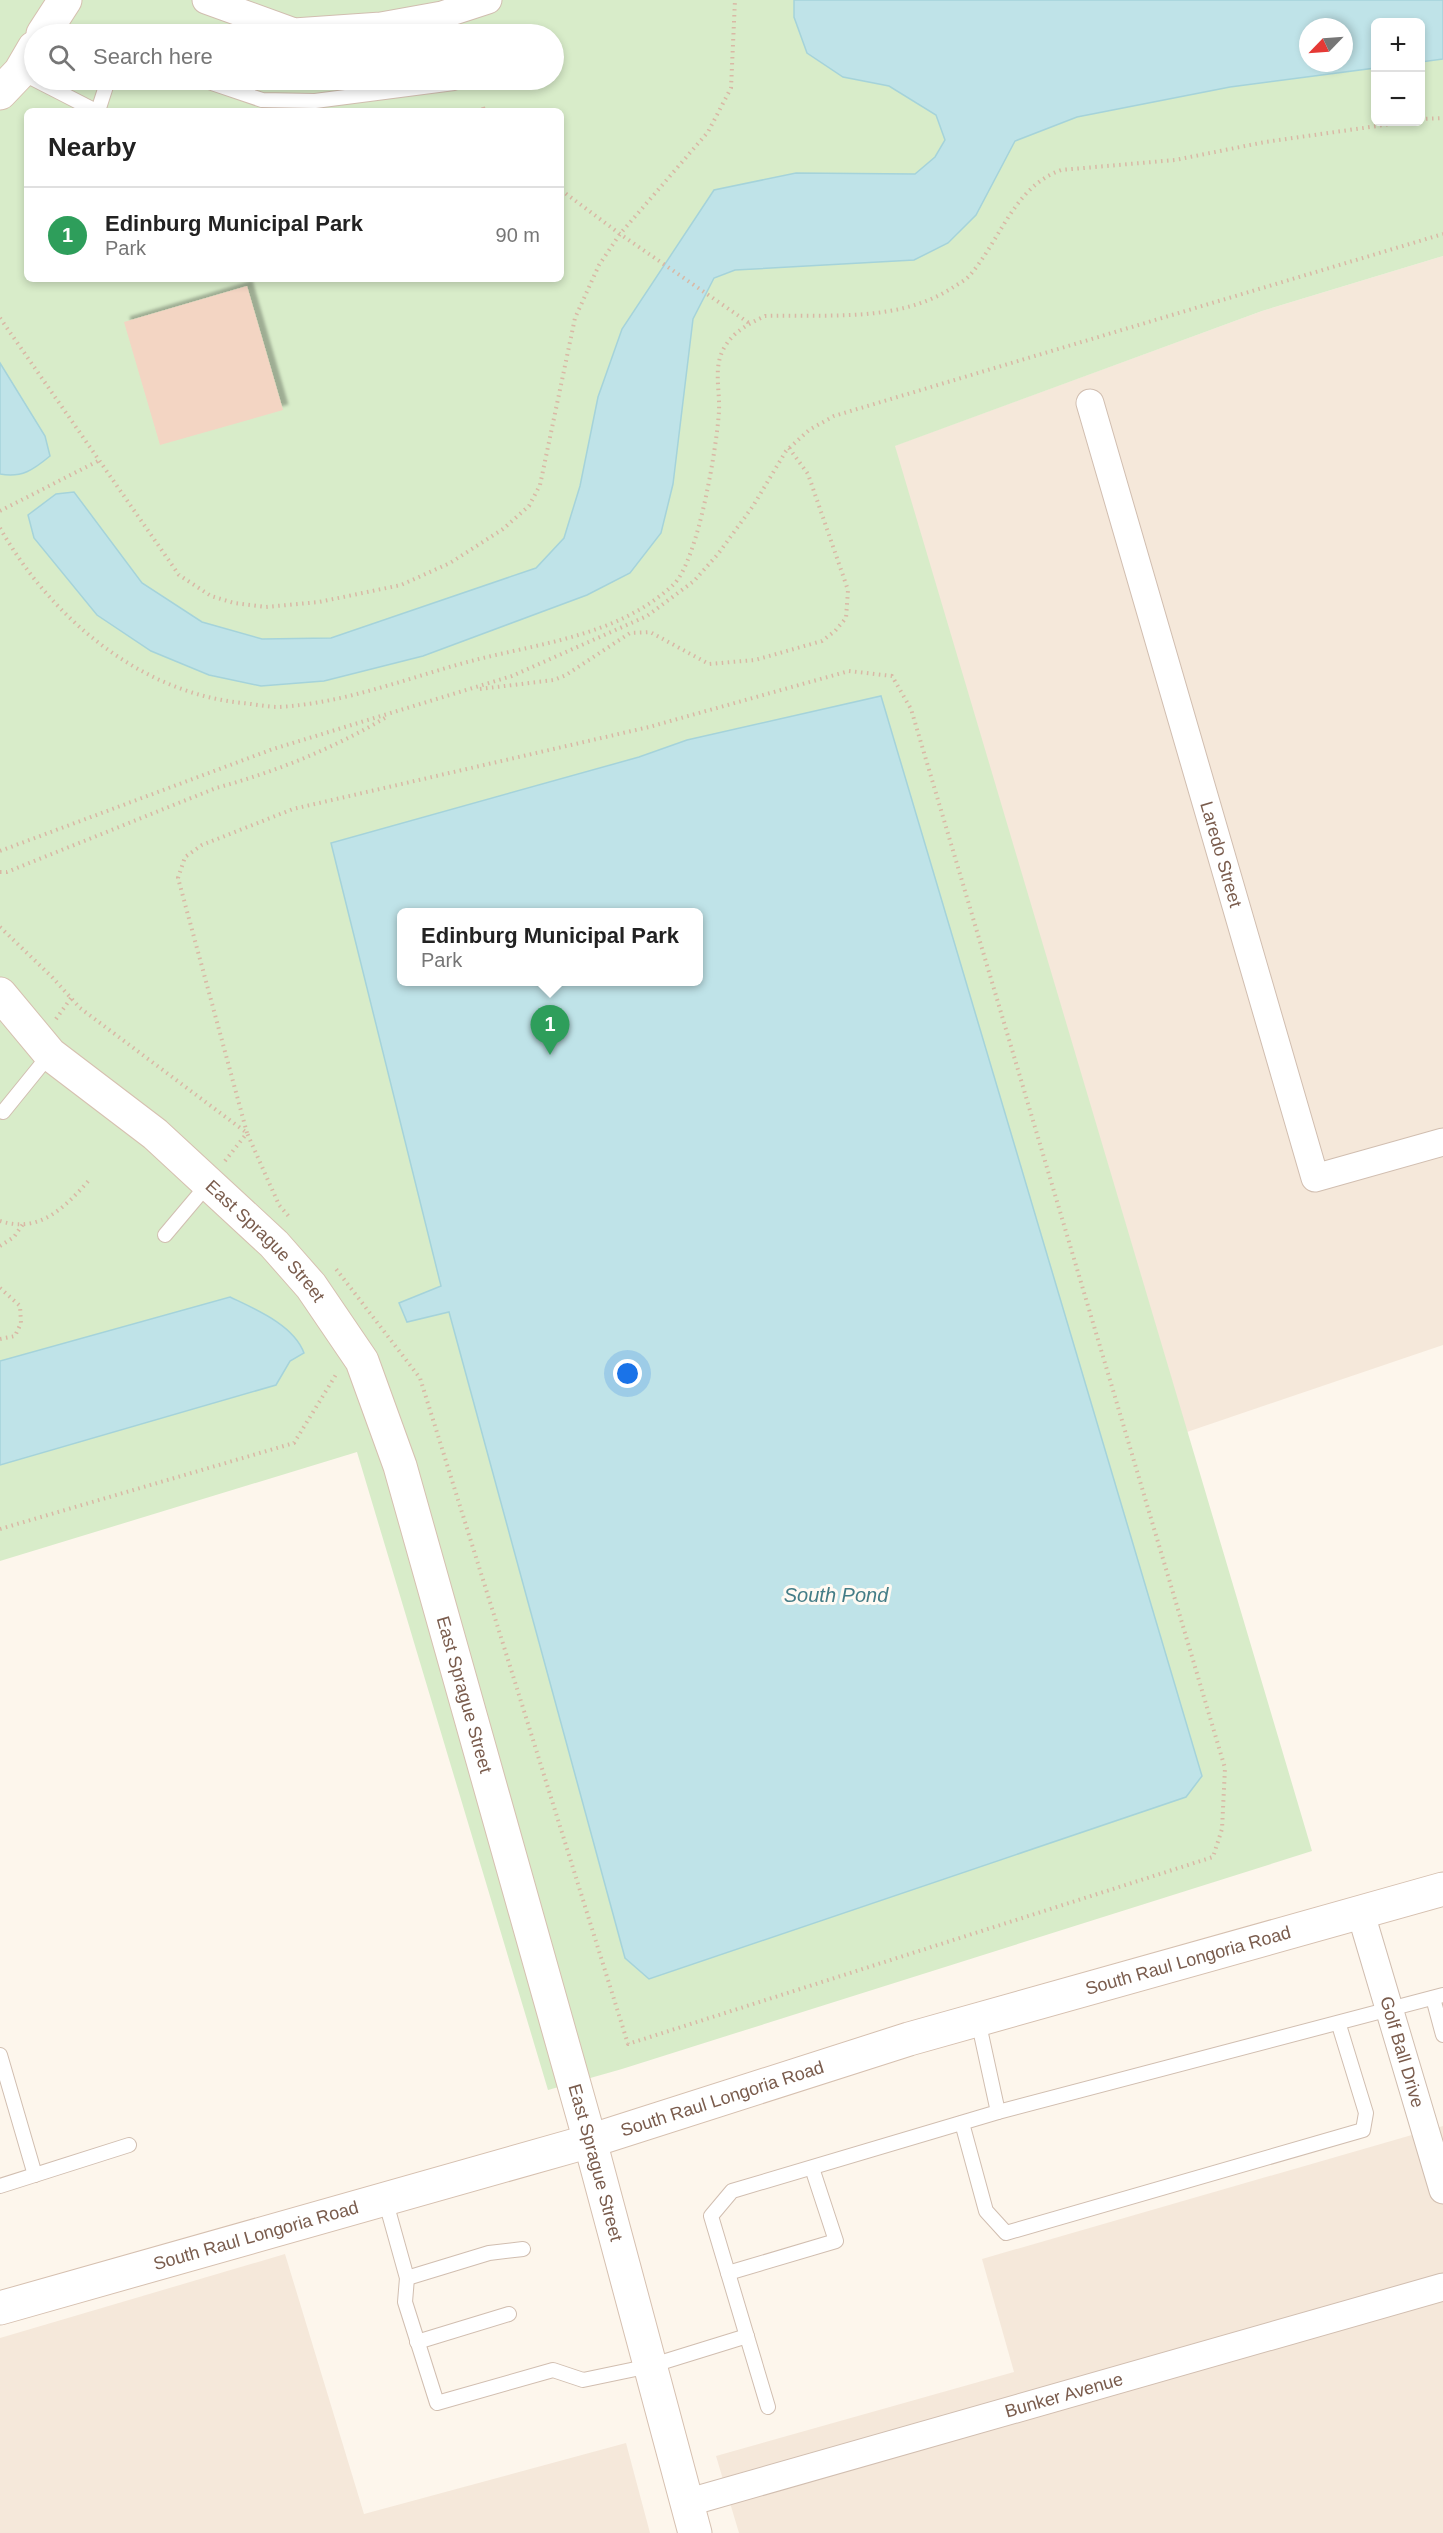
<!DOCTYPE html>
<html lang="en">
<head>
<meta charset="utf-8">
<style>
	:root { --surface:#fff; --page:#f6f6f6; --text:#222; --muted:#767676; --line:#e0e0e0; --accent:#d93025 }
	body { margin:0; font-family:Arial,sans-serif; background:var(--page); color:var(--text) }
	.controls { position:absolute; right:18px; top:18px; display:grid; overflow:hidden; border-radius:9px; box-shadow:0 3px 9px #0003 }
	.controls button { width:54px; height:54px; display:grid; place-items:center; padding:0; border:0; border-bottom:2px solid var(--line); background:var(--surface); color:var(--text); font:30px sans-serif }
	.compass { position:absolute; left:1299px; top:18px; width:54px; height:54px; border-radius:50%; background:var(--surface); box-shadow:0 3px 9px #0003; rotate:245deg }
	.you { position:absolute; left:628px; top:1374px; width:21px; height:21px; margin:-15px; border:4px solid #fff; border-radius:50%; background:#1a73e8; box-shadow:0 0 0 9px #1a73e833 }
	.badge { display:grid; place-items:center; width:39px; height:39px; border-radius:50%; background:var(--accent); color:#fff; font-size:20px; font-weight:700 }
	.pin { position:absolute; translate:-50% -50px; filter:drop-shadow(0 2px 3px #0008) }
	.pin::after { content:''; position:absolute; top:32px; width:21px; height:18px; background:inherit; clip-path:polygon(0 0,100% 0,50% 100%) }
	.popup { position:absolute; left:397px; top:908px; width:306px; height:78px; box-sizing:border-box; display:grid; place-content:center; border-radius:9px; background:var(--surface); filter:drop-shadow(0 2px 4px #0005); font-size:20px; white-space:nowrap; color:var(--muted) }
	.popup b { font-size:22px; color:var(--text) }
	.popup::after { content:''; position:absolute; left:50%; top:100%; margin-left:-12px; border:12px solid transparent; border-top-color:var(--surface) }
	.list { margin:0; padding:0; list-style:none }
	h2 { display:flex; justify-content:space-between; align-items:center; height:78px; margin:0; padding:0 24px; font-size:26px }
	h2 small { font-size:20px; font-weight:400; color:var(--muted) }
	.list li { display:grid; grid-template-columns:39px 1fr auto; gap:18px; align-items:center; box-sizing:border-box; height:96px; padding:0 24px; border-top:2px solid var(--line) }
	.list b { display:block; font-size:22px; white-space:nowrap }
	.list p { margin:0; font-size:20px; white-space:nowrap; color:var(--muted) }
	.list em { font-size:20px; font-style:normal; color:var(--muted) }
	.icon { flex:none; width:33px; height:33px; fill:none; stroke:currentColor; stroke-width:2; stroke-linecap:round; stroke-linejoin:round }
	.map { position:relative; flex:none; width:1443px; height:2533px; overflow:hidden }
	.search { position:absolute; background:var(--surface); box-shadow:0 3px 9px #0003; left:24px; top:24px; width:540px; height:66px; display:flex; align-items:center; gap:15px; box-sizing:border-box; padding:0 21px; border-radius:33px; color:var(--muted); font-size:22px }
	.panel { position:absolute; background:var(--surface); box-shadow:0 3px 9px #0003; left:24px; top:108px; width:540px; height:174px; border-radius:9px }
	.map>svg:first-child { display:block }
	.residential { fill:#f5e8da }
	.green { fill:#d8ecc9; fill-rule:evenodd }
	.water { fill:#bfe3e8; stroke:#a5d3da; stroke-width:1.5; fill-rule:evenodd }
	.building { fill:#f3d5c3; filter:url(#shadow) }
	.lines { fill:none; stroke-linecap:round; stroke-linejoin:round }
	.lane-casing { stroke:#d1beb0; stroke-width:16 }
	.street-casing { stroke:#d1beb0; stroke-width:29 }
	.secondary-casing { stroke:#d6c0b0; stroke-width:35 }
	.path { stroke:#d9b8a5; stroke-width:4; stroke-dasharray:1.5 4.5; stroke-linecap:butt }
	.lane { stroke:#fff; stroke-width:14 }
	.street { stroke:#fff; stroke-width:27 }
	.secondary { stroke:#fff; stroke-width:33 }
	.labels { text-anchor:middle; stroke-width:6; stroke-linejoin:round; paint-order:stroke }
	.street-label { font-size:18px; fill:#7a5c4d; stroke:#fffaf3 }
	.water-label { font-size:20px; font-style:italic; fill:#437c86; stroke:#fffaf3 }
</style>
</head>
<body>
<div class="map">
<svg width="1443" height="2533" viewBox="0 0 1443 2533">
	<defs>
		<filter id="shadow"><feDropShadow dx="5.5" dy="-5.5" stdDeviation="1.5" flood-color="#0004"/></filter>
	</defs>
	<rect width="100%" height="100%" fill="#fdf6ec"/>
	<g class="residential">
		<polygon points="1443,256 1443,1345 1187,1432 894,446 1262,311"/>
		<polygon points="1443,2126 1443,2533 739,2533 716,2456 1014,2372 982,2259"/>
		<polygon points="285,2254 364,2514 626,2443 650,2533 0,2533 0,2338"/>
	</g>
	<path class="green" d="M0 0H1443V256L1262 311 895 446 1312 1851 622 2069 548 2090 357 1452 0 1561ZM1376 22H1420V122H1376ZM1308 27H1344V63H1308ZM34 34H554V80H34ZM27 111H561V279H27ZM402 912H698V982H402Z"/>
	<g class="water">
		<path d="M794 0H1443V59L1421 62 1420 22H1376L1375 68 1230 87 1077 117 1015 141 976 215 948 243 914 260 735 270 714 278 693 319 673 484 661 533 630 573 587 595 423 656 324 681 261 686 209 675 151 651 97 615 34 538 28 515 56 494 74 492 142 583 202 622 262 639 331 638 536 568 564 538 580 486 598 397 622 329 714 190 796 173 915 174 935 157 945 140 936 115 889 86 843 77 807 53 794 17ZM1308 27H1344V63H1308Z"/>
		<path d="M0 363 45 436 50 456C33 470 22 478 0 474Z"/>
		<path d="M881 696 1202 1776 1186 1797 649 1979 625 1958 449 1312 407 1322 399 1303 441 1286 331 843 639 757 687 740ZM402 912H698V982H402Z"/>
		<path d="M230 1297C255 1309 294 1325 304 1353L290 1361 276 1385 0 1465V1361Z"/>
	</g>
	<polygon class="building" points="247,286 283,410 160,445 124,322"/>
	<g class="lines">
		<g class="lane-casing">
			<g id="lane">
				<polyline points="442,15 445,34"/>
				<polyline points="20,72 96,111"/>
				<polyline points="203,80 262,100 315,101 454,83 453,80"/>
				<polyline points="98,111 108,80"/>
				<polyline points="3,1112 50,1054"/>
				<polyline points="165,1235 208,1184"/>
				<polyline points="1433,1998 1443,2035"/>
				<polyline points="0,2055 35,2175"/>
				<polyline points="998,2112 1443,1995"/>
				<polyline points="962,2123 986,2211 1006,2233 1363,2130 1366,2113 1339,2025"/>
				<polyline points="0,2186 129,2145"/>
				<polyline points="385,2199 407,2278 405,2302 437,2403 553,2370 583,2380 650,2366 747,2336"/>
				<polyline points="728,2273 836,2241 812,2168"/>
				<polyline points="407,2278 489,2253 523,2249"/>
				<polyline points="417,2342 509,2314"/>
				<polyline points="768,2407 711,2216 732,2191 998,2112 978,2020"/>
			</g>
		</g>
		<g class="street-casing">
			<g id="street">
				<polyline points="206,0 294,32 381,26 442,15 488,0"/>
				<path id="s1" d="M1090 403 1315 1178 1443 1142"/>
				<path id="s2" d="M1361 1914 1443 2190"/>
				<path id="s3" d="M686 2503 1443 2287"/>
			</g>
		</g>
		<g class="secondary-casing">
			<g id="secondary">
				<polyline points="43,34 65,0"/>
				<polyline points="0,93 20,72 34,48"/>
				<path id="s4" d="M0 994 50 1054 155 1134 274 1244 311 1286 362 1361 400 1466 590 2141 695 2533"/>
				<path id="s5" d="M0 2308 590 2141 909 2039 1443 1889"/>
			</g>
		</g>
		<g class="path">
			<polyline points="483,107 484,111"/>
			<polyline points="1420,119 1443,118"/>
			<polyline points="561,190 620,234 749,323"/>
			<polyline points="0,318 179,575 211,596 234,603 266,607 319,602 401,585 450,563 503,529 529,506 540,485 575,318 599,265 620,234 708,132 731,88 735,0"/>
			<polyline points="0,511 98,461"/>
			<path d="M0 528C50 616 138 692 242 703 254 704 267 707 279 707 346 703 407 678 471 661 540 643 618 636 673 585 698 562 717 446 719 411 720 389 713 368 724 348 733 332 748 324 765 316 828 314 897 323 952 288 958 284 966 280 970 275 1001 239 1014 187 1061 170L1175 160 1265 142 1405 122"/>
			<polyline points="480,689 554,680 566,675 630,633 650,632 709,664 755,660 822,641 835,631 846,618 848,590 808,474 789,448"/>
			<polyline points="0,851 273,749 512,676 647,616 694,581 718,554 753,506 786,451 809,430 834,416 1443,234"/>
			<path d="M0 872H7L216 788C275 772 332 749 385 718"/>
			<polyline points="0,927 52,977 80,1008 247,1133 279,1205 291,1219"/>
			<polyline points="56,1019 71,998"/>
			<polyline points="247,1133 178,878 185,857 202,845 293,809 649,727 849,671 892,676 911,709 1225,1768 1222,1829 1213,1857 628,2044 420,1378 336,1269"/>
			<polyline points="225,1161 247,1133"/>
			<path d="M0 1221C41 1234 66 1206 91 1178"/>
			<polyline points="0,1246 14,1237 23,1224"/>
			<polyline points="0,1288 20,1306 21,1323 15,1336 0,1339"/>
			<polyline points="0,1529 294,1443 337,1373"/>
		</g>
		<use href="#lane" class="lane"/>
		<use href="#street" class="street"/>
		<use href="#secondary" class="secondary"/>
	</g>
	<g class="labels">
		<g class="street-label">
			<text dy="6" stroke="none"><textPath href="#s1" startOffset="470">Laredo Street</textPath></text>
			<text dy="6" stroke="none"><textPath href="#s4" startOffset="364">East Sprague Street</textPath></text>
			<text dy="6" stroke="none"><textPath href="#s4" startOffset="868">East Sprague Street</textPath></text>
			<text dy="6" stroke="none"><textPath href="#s5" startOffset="1238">South Raul Longoria Road</textPath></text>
			<text dy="6" stroke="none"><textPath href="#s2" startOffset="144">Golf Ball Drive</textPath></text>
			<text dy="6" stroke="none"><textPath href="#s5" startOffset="752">South Raul Longoria Road</textPath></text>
			<text dy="6" stroke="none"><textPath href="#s4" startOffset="1354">East Sprague Street</textPath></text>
			<text dy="6" stroke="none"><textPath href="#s5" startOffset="266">South Raul Longoria Road</textPath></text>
			<text dy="6" stroke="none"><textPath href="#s3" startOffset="393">Bunker Avenue</textPath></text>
		</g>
		<g class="water-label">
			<text x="836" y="1602">South Pond</text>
		</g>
	</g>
</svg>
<div class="controls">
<button>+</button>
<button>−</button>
</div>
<svg class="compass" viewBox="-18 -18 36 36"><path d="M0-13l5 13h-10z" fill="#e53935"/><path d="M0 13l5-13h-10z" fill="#767676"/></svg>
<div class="you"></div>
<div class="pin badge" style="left:550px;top:1055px;background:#2e9e5b">1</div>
<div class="popup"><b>Edinburg Municipal Park</b>Park</div>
<div class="search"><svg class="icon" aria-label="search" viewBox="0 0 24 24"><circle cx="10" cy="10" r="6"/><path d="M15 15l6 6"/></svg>Search here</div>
<section class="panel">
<h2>Nearby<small></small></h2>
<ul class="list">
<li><span class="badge" style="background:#2e9e5b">1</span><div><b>Edinburg Municipal Park</b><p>Park</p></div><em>90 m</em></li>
</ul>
</section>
</div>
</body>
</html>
